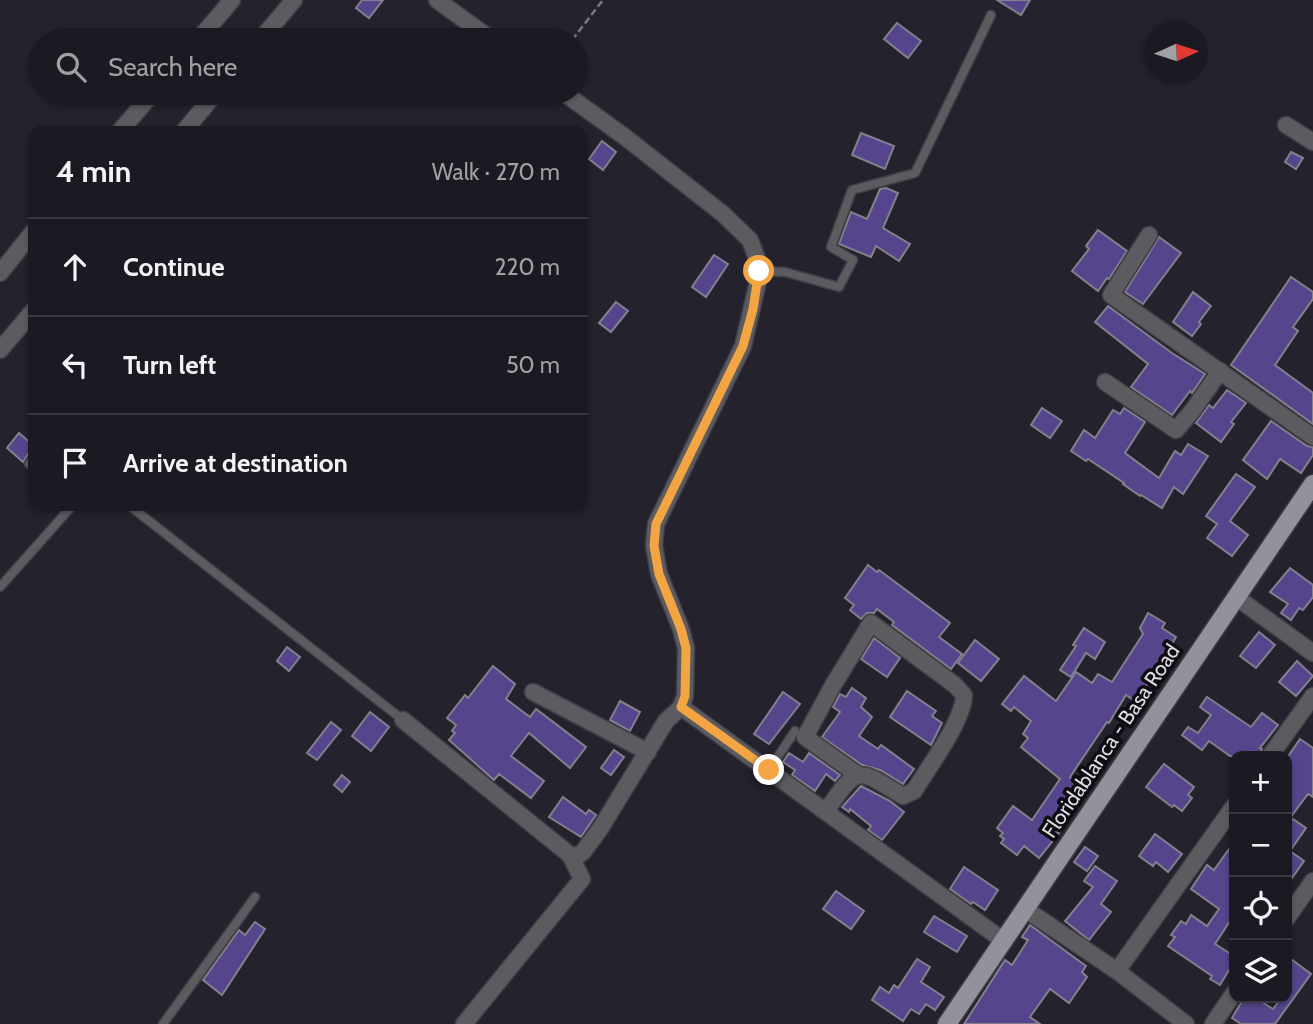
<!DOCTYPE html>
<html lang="en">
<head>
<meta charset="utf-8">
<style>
	:root { --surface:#1b1a22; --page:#24232a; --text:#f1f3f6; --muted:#a0a1a5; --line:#393840 }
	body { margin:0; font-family:Cabin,sans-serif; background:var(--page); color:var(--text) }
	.controls { position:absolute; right:21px; bottom:21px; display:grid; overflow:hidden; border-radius:14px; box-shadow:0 2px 5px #0004 }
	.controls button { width:63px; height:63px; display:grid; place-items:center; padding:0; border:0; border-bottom:2px solid var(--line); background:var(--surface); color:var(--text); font:35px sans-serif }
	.compass { position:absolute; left:1145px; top:21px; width:63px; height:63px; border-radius:50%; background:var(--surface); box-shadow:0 2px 5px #0004; rotate:87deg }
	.stop { position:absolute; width:21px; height:21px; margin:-16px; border:5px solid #f3a443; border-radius:50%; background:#fff }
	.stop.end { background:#f3a443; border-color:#fff; box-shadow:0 2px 7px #0008 }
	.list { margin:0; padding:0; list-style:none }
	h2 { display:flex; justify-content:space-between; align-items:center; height:91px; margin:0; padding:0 28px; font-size:30px }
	h2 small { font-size:23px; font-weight:400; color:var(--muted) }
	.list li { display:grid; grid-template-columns:46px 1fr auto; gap:21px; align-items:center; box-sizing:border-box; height:98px; padding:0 28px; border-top:2px solid var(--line) }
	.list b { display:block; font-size:26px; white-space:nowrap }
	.list em { font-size:23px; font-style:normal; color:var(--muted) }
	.icon { flex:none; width:38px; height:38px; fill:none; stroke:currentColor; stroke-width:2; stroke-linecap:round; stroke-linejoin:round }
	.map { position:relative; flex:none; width:1313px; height:1024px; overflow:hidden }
	.search { position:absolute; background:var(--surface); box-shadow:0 2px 5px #0004; left:28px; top:28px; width:560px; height:77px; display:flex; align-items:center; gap:18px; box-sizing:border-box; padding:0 24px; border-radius:38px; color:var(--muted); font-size:26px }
	.panel { position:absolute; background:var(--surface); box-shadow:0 2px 5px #0004; left:28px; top:126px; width:560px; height:385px; border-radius:14px }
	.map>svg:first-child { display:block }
	.building { fill:#56458d; stroke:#82808c; stroke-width:2 }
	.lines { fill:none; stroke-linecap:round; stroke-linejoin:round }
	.lane-casing { stroke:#3e3d46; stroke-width:11 }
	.street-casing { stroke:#3e3d46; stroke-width:19 }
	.primary-casing { stroke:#3e3d46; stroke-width:21 }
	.path { stroke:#78777f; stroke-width:2.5; stroke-dasharray:7 3.5; stroke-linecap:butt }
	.lane { stroke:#5c5b60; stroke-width:8 }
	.street { stroke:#5c5b60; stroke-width:16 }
	.primary { stroke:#92919c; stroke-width:18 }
	.route { stroke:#f3a443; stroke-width:9 }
	.labels { text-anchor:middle; stroke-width:7; stroke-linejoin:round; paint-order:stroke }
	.street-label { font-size:21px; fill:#dddce2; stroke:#0e0d11 }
</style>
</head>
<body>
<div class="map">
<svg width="1313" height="1024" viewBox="0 0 1313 1024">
	<rect width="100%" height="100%" fill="#24232d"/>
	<g class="building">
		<polygon points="362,0 383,0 369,18 356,8"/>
		<polygon points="997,0 1030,0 1021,15"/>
		<polygon points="897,23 921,41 908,58 884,39"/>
		<polygon points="861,133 894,146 885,169 852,155"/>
		<polygon points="602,141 616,152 603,170 589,159"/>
		<polygon points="1291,152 1303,158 1296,169 1285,162"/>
		<polygon points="886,188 898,193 883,228 910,244 899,261 876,246 871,257 839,244 851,212 867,219 880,189"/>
		<polygon points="1098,230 1127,251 1109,279 1107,278 1098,291 1072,271 1089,249 1086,246"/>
		<polygon points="1159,237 1181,253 1143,304 1125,292"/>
		<polygon points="714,255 728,264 706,297 692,287"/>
		<polygon points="1291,277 1313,292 1313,299 1293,327 1298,331 1275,365 1313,393 1313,424 1231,365"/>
		<polygon points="1193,292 1211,306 1199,322 1201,324 1192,336 1173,322"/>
		<polygon points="616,302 628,311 611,332 599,323"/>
		<polygon points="1108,306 1172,353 1205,374 1192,393 1190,391 1172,415 1131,387 1148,364 1095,322"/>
		<polygon points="1227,390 1246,403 1231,422 1234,424 1221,442 1196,423 1209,405 1213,408"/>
		<polygon points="1042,408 1062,421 1050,438 1031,425"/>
		<polygon points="1124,408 1145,422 1125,453 1159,478 1175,451 1181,455 1188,444 1208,456 1183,494 1174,487 1162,508 1141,495 1140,496 1123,484 1124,483 1088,459 1086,461 1071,451 1084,430 1095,438 1113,410 1120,414"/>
		<polygon points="1271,421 1307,446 1313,447 1313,455 1301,473 1280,459 1267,479 1243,460"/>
		<polygon points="19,433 33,445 33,452 28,454 23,462 7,448"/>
		<polygon points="1236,474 1255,487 1230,521 1248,535 1232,556 1207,538 1217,524 1206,516"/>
		<polygon points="868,565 877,572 879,570 950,623 939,637 962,654 951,669 892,625 894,622 877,609 874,613 867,613 861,619 850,610 854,605 845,598"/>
		<polygon points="1290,568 1313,585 1313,597 1303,610 1299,608 1291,620 1281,613 1288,604 1270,592"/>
		<polygon points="1148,613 1165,623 1162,628 1176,637 1142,693 1148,697 1142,706 1126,695 1109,723 1107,722 1070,777 1078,784 1062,805 1071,811 1057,832 1059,833 1039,858 1024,846 1017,855 1001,843 1004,839 1000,836 1003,833 997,828 1013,806 1032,820 1060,779 1021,747 1028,738 1023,734 1031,721 1014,707 1011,711 1002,704 1024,676 1056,701 1076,672 1092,683 1098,674 1112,682 1143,634 1140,628"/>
		<polygon points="1084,628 1105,642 1095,659 1086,653 1071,677 1060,670 1076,646 1073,645"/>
		<polygon points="1259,632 1275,645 1256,668 1240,656"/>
		<polygon points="874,638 900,658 887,677 861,659"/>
		<polygon points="975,640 999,659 981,681 958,663"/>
		<polygon points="287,647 300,657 289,671 277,661"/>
		<polygon points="1297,661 1313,676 1296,696 1279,682"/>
		<polygon points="493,666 515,684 506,699 530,717 536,709 586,747 570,768 529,733 511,756 544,781 531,798 499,774 494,780 449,740 455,733 452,731 456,725 447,718 465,695 468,698"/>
		<polygon points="852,688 866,698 861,707 872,717 859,736 878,749 881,745 914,769 903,784 880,770 862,765 822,737 840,712 833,707 840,694 846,697"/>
		<polygon points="907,691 936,711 932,716 942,723 931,745 890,717"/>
		<polygon points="783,692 800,704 769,744 754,734"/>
		<polygon points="1207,697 1251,727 1262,713 1278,725 1260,748 1262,749 1260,756 1230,756 1209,741 1202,750 1182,735 1188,727 1198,733 1211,715 1200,707"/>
		<polygon points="620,701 640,712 630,731 610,720"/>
		<polygon points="370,712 389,727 371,751 352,736"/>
		<polygon points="331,722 341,730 317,760 307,753"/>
		<polygon points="1300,739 1313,748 1313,797 1308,794 1287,822 1287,758"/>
		<polygon points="614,750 624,757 611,775 601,768"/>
		<polygon points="789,753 803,762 809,753 840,775 835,781 826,774 815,791 792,775 795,770 783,762"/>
		<polygon points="1164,764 1194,787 1188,795 1192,798 1182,811 1174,805 1172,807 1146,787"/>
		<polygon points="342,775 350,782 342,792 334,785"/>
		<polygon points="861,786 890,801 904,812 882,840 868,830 871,826 850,809 849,812 842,807"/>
		<polygon points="563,797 586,814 589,810 596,815 581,837 549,817"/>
		<polygon points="1293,819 1306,828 1290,851 1304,861 1287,885 1287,828"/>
		<polygon points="1155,834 1182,854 1168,872 1156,862 1153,866 1139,856"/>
		<polygon points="1234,842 1234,915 1215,944 1234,956 1234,962 1220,985 1210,979 1212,976 1168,946 1175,937 1171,935 1181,921 1186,924 1191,915 1207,926 1219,909 1191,889 1207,865 1214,870"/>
		<polygon points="1085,847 1098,856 1087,871 1074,862"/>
		<polygon points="1095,866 1117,881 1101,904 1111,912 1089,940 1065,921 1093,887 1084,881"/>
		<polygon points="964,867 998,890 985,910 973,902 971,904 950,889"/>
		<polygon points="836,891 864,911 851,929 823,909"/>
		<polygon points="934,916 967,936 957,952 924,932"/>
		<polygon points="255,922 265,929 222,995 203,980 239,930 245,935"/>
		<polygon points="1030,925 1086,966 1082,972 1087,977 1069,1003 1050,989 1030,1017 1040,1024 964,1024 1005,960 1012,965 1028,940 1022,937"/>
		<polygon points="1287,956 1311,974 1275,1024 1241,1024 1232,1018 1244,998 1256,998 1273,1009 1281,998 1287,998"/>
		<polygon points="917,959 930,967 921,982 944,997 935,1010 926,1004 919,1014 911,1009 903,1021 872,1000 880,987 889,993 894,985 898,988"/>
	</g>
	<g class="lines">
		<g class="lane-casing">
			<g id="lane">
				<polyline points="759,271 785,272 839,287 853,260 831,247 852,190 915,173 991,15"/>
				<polyline points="29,464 33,458"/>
				<polyline points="130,506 403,720"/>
				<polyline points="0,587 72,506"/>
				<polyline points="769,770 795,731"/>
				<polyline points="163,1024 255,897"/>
			</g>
		</g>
		<g class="street-casing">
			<g id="street">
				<polyline points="437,0 492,40"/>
				<polyline points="198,40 232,0"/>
				<polyline points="260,40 294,0"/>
				<polyline points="1286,125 1313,142"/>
				<polyline points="120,131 153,93"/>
				<polyline points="184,131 216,93"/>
				<polyline points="1149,235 1111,295 1313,437"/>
				<polyline points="0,273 33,232"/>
				<polyline points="0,350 33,311"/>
				<polyline points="1105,382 1176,430 1193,410 1220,371"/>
				<polyline points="1236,597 1313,653"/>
				<polyline points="533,692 648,752"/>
				<polyline points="681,707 1004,941"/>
				<polyline points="403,720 570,855 577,856 583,852 600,829 666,721 681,707 685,696 686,648 681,629 659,574 654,546 656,524 743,346 757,286 759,271 756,256 750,240 723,214 625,137 564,93"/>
				<polyline points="1270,756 1313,696"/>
				<path d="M826 811C859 764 856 768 903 796L914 791C928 768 964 720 964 695L955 685 871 623 832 687 805 737 858 775"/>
				<polyline points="1025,909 1117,971 1186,1024"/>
				<polyline points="1287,918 1313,881"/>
				<polyline points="1117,971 1234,806"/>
				<polyline points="464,1024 582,879 570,855"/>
				<polyline points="1213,1024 1234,993"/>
			</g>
		</g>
		<g class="primary-casing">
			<polyline id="primary" points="947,1024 1313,484"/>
		</g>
		<polyline class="path" points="572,40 603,0"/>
		<use href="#lane" class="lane"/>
		<use href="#street" class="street"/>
		<use href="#primary" class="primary"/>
	</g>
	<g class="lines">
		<polyline class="route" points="759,271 753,309 743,346 656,524 654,546 659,574 681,629 686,648 685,696 681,707 769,770"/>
	</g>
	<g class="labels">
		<g class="street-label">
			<text transform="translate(1111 741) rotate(-56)" y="7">Floridablanca - Basa Road</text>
		</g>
	</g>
</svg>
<div class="controls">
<button>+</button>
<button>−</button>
<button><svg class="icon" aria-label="locate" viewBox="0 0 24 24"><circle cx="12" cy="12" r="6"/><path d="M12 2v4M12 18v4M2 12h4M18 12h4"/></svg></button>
<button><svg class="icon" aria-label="layers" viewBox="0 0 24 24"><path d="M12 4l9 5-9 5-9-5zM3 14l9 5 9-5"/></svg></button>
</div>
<svg class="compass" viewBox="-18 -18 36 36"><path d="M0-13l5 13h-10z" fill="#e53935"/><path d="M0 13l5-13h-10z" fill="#a0a1a5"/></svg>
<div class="stop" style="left:759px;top:271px"></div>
<div class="stop end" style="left:769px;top:770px"></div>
<div class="search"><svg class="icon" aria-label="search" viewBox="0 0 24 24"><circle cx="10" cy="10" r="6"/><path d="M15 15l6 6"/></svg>Search here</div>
<section class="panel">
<h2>4 min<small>Walk · 270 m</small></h2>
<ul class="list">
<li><svg class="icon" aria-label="ahead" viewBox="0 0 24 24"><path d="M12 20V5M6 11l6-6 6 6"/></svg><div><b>Continue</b></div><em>220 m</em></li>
<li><svg class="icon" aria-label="left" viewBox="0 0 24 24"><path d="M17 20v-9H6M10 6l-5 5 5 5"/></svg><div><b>Turn left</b></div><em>50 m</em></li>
<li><svg class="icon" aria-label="arrive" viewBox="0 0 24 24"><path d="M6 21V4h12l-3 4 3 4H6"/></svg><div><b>Arrive at destination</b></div></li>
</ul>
</section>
</div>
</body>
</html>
